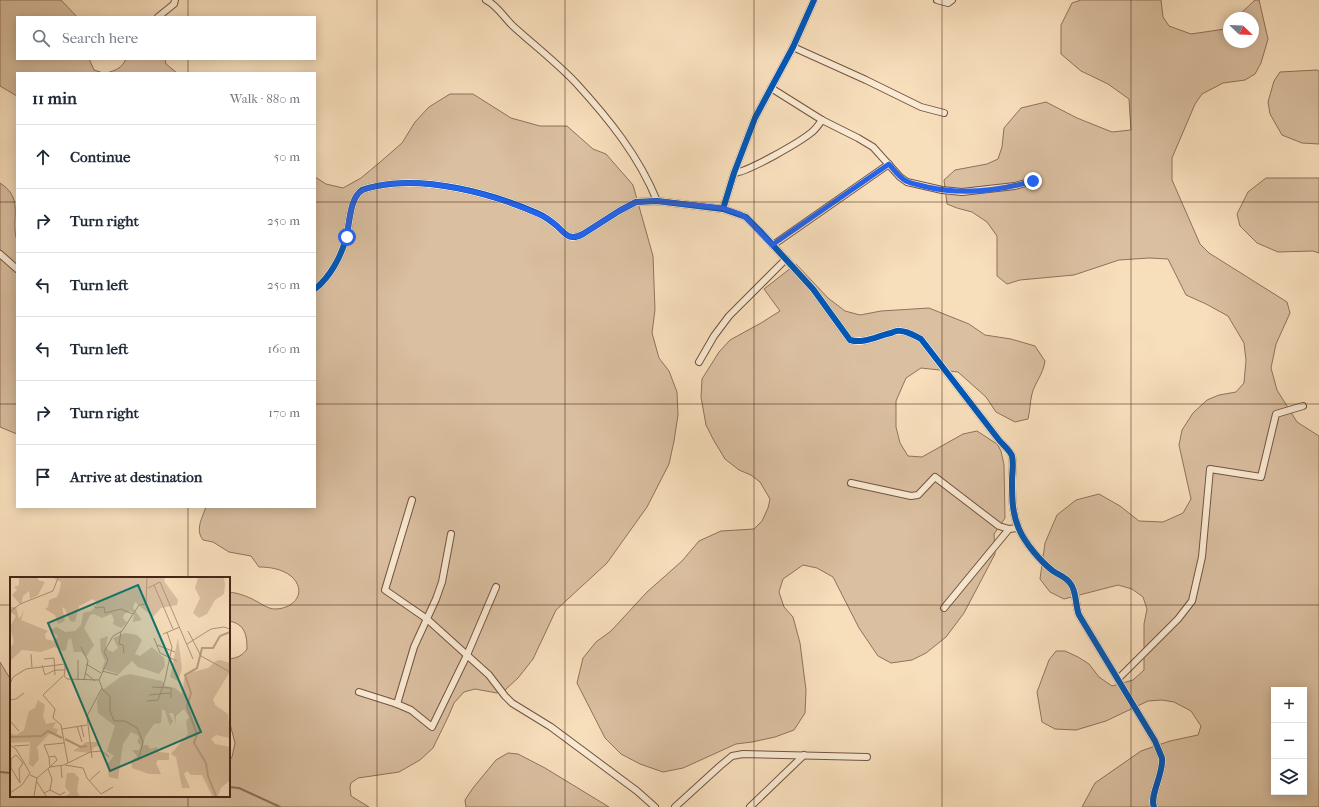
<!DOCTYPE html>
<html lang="en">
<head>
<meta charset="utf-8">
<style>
	:root { --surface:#fff; --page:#f2f2f3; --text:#1f2937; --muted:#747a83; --line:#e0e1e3 }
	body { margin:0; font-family:"IM FELL French Canon",serif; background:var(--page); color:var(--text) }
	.controls { position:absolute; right:12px; bottom:12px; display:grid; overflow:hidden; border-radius:0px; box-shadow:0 2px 10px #0003 }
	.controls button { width:36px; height:36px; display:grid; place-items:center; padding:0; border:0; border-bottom:1px solid var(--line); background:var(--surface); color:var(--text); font:20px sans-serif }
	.compass { position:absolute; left:1223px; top:12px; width:36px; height:36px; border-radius:50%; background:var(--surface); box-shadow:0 2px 10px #0003; rotate:113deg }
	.stop { position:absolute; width:12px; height:12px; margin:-9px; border:3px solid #2563eb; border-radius:50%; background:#fff }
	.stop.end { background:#2563eb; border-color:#fff; box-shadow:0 1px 4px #0008 }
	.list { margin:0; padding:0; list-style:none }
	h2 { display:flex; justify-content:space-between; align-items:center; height:52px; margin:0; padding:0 16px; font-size:17px }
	h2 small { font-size:13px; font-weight:400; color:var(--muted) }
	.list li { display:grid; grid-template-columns:26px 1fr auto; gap:12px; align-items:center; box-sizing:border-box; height:64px; padding:0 16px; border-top:1px solid var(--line) }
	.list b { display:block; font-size:15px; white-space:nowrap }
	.list em { font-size:13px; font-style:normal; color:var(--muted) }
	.icon { flex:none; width:22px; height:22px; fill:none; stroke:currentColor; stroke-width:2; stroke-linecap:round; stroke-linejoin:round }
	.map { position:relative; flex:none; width:1319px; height:807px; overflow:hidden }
	.search { position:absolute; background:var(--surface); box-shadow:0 2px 10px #0003; left:16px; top:16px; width:300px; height:44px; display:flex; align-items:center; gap:10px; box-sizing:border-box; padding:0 14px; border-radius:0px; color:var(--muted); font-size:15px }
	.panel { position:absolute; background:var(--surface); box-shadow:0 2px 10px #0003; left:16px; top:72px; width:300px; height:436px; border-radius:0px }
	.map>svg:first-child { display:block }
	.green { fill:#dabfa0; stroke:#90725b; fill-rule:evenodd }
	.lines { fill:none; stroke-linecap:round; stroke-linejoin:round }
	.stream { stroke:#8d6f58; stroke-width:2 }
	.minor-casing { stroke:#735440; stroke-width:8 }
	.minor { stroke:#faead3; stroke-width:6 }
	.cycleway-casing { stroke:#faead3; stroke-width:8 }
	.cycleway { stroke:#0057b8; stroke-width:6 }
	.route { stroke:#2563eb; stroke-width:5 }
	.grid { fill:none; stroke:#472516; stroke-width:1; stroke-opacity:0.55 }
	.inset-river { fill:none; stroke:#bca084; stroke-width:2 }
	.inset-road { fill:none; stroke:#b1957a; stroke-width:1 }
	.view { fill:#0f766e; fill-opacity:0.15; stroke:#0f766e; stroke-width:2 }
	.inset-edge { fill:none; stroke:#472516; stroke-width:2 }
</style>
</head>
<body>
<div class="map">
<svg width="1319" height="807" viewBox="0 0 1319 807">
	<rect width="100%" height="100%" fill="#f8dfbc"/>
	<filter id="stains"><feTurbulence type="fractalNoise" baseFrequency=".005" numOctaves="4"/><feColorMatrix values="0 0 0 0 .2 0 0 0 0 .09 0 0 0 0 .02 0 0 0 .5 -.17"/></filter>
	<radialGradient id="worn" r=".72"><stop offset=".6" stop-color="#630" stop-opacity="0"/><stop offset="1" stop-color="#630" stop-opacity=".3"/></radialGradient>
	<g class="green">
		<polygon points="0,0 61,0 77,17 17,17 17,59 89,59 94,70 103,73 17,73 17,96 0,86"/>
		<path d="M1081 0H1161L1163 17 1169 26 1191 34 1225 29 1229 25V42H1253V18H1236L1255 0H1259L1268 39 1261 63 1255 74 1245 80 1223 83 1202 94 1195 104 1172 158V180L1200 244 1209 253 1287 302 1290 313 1276 344 1271 368 1277 390 1297 422 1319 436V807H1082L1095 783 1141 751 1170 741 1198 735 1201 726 1191 711 1174 702 1162 700 1148 701 1106 721 1076 730 1055 729 1042 722 1037 692 1049 660 1056 651H1065L1078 657 1089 664 1099 677 1112 686 1133 680 1144 670V624L1147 609 1143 597 1132 589 1118 585 1064 599 1050 592 1040 579 1045 543 1057 515 1076 500 1099 494 1120 506 1139 521 1163 522 1183 513 1191 499 1179 445 1182 430 1193 413 1207 400 1219 395 1236 392 1244 383 1246 360 1244 343 1228 316 1206 304 1186 295 1168 259 1149 258 1119 260 1074 275 1020 280 1007 284 997 276V236L987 222 972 212 957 208 947 204 944 180 955 170 987 164 998 159 1002 147 1004 128 1021 108 1046 102 1077 118 1112 132 1131 130 1129 99 1108 84 1081 71 1061 54V25L1072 3ZM1274 690H1304V792H1274Z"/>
		<path d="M126 59H165L166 64 177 73H106C115 71 122 68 126 59Z"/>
		<polygon points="1317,70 1319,71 1319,144 1302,143 1282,135 1270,114 1268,102 1274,81 1280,72"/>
		<path d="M450 94H473L511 118 540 126H567L593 149 606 154 633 185 653 256 655 310 652 333 659 358 669 371 677 392 678 415 674 441 669 464 647 507 607 563 556 610 533 659 518 678 505 690 497 693 475 689 464 692 454 703 449 715 433 748 420 760 399 772 358 778 351 783 350 787 351 796 369 807H0V662L11 680V796H229V762L232 757 235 743 229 720V659C237 658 242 656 247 649 247 635 245 624 229 621V592C238 593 247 596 256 601 262 604 268 609 275 609 295 609 308 591 291 576 282 569 270 567 259 567L251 556 229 552 213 542 203 540C195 530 202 518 206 507H315V177L326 184 343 188 361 178 379 163 402 143 415 122 429 107Z"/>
		<polygon points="1266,178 1319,178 1319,253 1313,251 1278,252 1257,243 1240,226 1237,214 1248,192"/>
		<path d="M0 183C25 199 10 218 17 241V434L0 427Z"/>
		<path d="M796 264 828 298 845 311 860 315 881 311 929 308 969 324 985 335 1011 339 1035 346 1045 361C1043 375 1035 382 1032 394 1030 402 1030 411 1028 419L1015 422 996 412 986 397 958 372 921 368 906 378 896 401V427L900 443 908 456 922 457 963 434 977 431 997 444 1001 451 1004 465 1005 518 994 534 995 554 964 613 946 637 926 653 912 660 891 663 878 656 859 628 833 577 817 568 803 565 783 579 779 592 784 607 793 617 800 643 806 690 805 713 794 730 775 737 752 742 736 744 683 768 663 772 640 764 621 754 605 738 577 683 583 658 596 642 611 631 647 592 682 561 699 541 721 531 754 529 762 521 768 508 770 499 760 482 751 475 739 470 725 459 713 439 706 425 701 397 702 379 719 352 730 340 761 323 780 311 764 289Z"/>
		<polygon points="508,753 518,754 545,768 609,807 466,807 465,800 473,788 496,760"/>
	</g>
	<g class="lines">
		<g class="stream">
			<polyline points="0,772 11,773"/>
			<polyline points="229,787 239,788 280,807"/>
		</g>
		<g class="minor-casing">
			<g id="minor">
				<path d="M486 0C497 5 505 19 514 27 535 46 557 63 576 83 608 118 639 156 657 201"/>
				<path d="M814 0 793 47 755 118 734 173 723 209 746 217 760 231 813 289 850 340C864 344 877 336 891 333 893 332 897 330 900 331 908 331 915 336 921 339L999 440C1003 445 1010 450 1012 456 1014 464 1012 473 1012 481 1012 497 1012 513 1019 529 1025 543 1040 561 1053 571 1059 575 1066 577 1070 583 1077 591 1075 605 1079 615L1155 741C1157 746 1160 753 1162 758 1164 773 1149 796 1154 807"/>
				<polyline points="937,0 948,3 952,0"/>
				<polyline points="158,17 174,4 175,0"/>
				<polyline points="793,47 866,80 921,107 944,113"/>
				<polyline points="771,88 822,120 858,138 873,147 900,177 907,182 942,190 962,192 1015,186 1033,181"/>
				<path d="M734 173C748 172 800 142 812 132 816 129 819 124 822 120"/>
				<polyline points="773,245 889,164"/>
				<polyline points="0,254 17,269"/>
				<path d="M315 289C330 277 341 257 346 238 350 224 349 199 362 190 366 188 372 187 377 186 426 176 491 193 537 213 544 216 551 221 557 226 566 235 570 241 583 234L619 211 636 202 657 201 723 209"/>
				<polyline points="699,362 714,336 729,316 786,259"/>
				<polyline points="851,483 911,496 918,495 935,477 999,526 1009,529 1018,528"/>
				<polyline points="412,500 385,590 427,619 489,675 505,696 512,703 551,727 637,791 655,807"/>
				<polyline points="944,608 1009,529"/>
				<polyline points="1118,679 1178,619 1192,601 1202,557 1210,469 1261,477 1276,414 1303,406"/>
				<polyline points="359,692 397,704 411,710 432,727 467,655 496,587"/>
				<polyline points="397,704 414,647 436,599 442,582 451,534"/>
				<polyline points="675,807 720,766 732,756 743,754 867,757"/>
				<polyline points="750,807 804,755"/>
			</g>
		</g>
		<use href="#minor" class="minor"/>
		<g class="cycleway-casing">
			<g id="cycleway">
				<path d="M814 0 793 47 755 118 734 173 723 209 746 217 760 231 813 289 850 340C864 344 877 336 891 333 893 332 897 330 900 331 908 331 915 336 921 339L999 440C1003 445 1010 450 1012 456 1014 464 1012 473 1012 481 1012 497 1012 513 1019 529 1025 543 1040 561 1053 571 1059 575 1066 577 1070 583 1077 591 1075 605 1079 615L1155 741C1157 746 1160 753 1162 758 1164 773 1149 796 1154 807"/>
				<path d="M315 289C330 277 341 257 346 238 350 224 349 199 362 190 366 188 372 187 377 186 426 176 491 193 537 213 544 216 551 221 557 226 566 235 570 241 583 234L619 211 636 202 657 201 723 209"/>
			</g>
		</g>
		<use href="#cycleway" class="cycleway"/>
	</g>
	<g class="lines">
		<path class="route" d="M347 237C348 226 351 202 358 194 363 188 370 188 377 186 428 176 494 194 540 215 546 217 553 222 557 226 567 235 570 241 583 234L619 211 636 202 657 201 723 208 740 214 746 218 772 245 889 164C894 170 899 177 906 181 912 184 920 185 927 187 962 195 998 191 1033 181"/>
	</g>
	<path class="grid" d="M188 0V17M377 0V807M565 0V807M754 0V807M942 0V807M1131 0V807M188 59V73M0 202H17M315 202H1319M0 404H17M315 404H1319M188 507V578M0 605H11M229 605H1319M188 796V807"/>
	<g transform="translate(10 577)">
		<rect width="220" height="220" fill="#f8dfbc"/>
		<path d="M9 1H28V3L35 5 28 18 20 22 19 14 13 19 11 28 2 18 7 13 4 10 9 8ZM43 1H155L154 4 168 23 167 28 151 31 143 40 125 25 123 31 132 43 123 45 124 37 121 34 114 37 113 41 117 46 111 51 103 47 104 42 101 37 92 41 84 37 80 38 74 51 84 68 76 80 71 75H64L61 61 58 63 56 73 53 74 45 70 31 75 12 73 0 84V72L4 65 0 50 6 39 0 35V30H6L9 42 14 34 11 43 38 54 35 57 36 62 44 64 48 59 40 53 47 50 55 55 65 54 71 48 73 36 81 34 86 29V25L83 22 69 29 65 45 60 44 55 32 52 30 55 44 48 47 45 38 35 32 38 30 39 23 47 20 50 12 51 5ZM188 1H214L215 7 214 17 205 23 197 37 189 41 183 36 190 21 185 11ZM115 56 127 58 132 63 125 77 130 79 142 70 154 81 155 89 149 97 128 90 122 84 109 97 92 92 95 84 91 75 90 62 98 59 96 69 98 73 103 75 108 71 103 61ZM168 61 172 92 168 104 160 100ZM210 83 220 86V95L203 122 205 128 218 137 220 161 206 158 201 162 205 167 220 170V203L211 211 208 219H202L192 198H181L177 194 174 197 180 211H172L166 180 161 177 178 157 176 144 179 140 174 132 166 139V147L163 136H159L163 144 160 149 155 134 152 132 151 146 144 147 135 160 133 168H138L140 172 147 170 149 175 159 176V183H148L146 186 151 197H139L122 191 121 184 127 179 122 173H129L131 169 127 165 129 159 121 155 113 167 108 202 99 200 97 187 104 179 97 174 105 149 88 136 87 124 91 114 112 99 120 97 152 104 156 109 165 111 172 117 175 97 198 91 206 84ZM28 123 35 128 33 139 36 147 46 145 43 151 48 152 46 158 39 157 27 170 29 182 23 190 19 187 20 165 0 166V156L6 158 14 153 19 134 25 131ZM76 165H88L90 169 84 170 80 176 63 174ZM57 196H64L69 201 67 213 69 219H56L60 216 55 210Z" fill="#dabfa0"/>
		<path class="inset-river" d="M0 160 31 159 38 154 52 161M55 162 71 170 77 169M206 219 198 199 196 186 184 166 187 157 177 130 181 116 175 98 187 91 192 71H203L210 59 220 55"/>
		<path class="inset-road" d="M144 8 163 52M138 11 150 5 183 82M84 29 86 31 94 30 95 36 111 32 123 37M0 35 10 27 43 14 48 1M178 54 191 79 220 95M111 55 109 67 113 68 114 76M153 57 170 50M144 61 150 76 167 84M177 67 201 52 214 50 220 52M147 68 165 75M71 70 78 84 74 103M21 77 22 91M34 82 44 81 45 98M76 87 91 96M32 88 35 98 45 93H55L54 99 57 102 89 103 98 83 94 75 103 59 112 54 129 28 136 27 137 1M92 94 108 98M75 96 85 104M53 99 33 118 45 132 43 141 51 148 58 186M68 103V83M89 103 93 113 100 119V134L104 144H115L127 151 133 165 128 184M0 107 3 100 16 92 55 87V93M142 110 161 111V121M139 118 160 116M0 123 6 122 14 116M137 124 148 123 155 103 162 70 157 55M0 144 9 154M71 148 74 160M67 149 72 165M52 152 77 148M0 168 6 172 20 196 12 208 0 216M4 169 19 168M6 178 13 186 9 192 10 206 1 191V182ZM39 180 45 179 47 183 40 190 39 180 34 168 54 166M82 181 77 139 92 111M55 188 73 191 77 201 91 217 103 210M51 189 52 201M38 192 42 202 40 213M20 198 27 201 40 190 54 188 80 175 92 174 99 180M79 204 90 194M27 205 36 219M34 216 40 213 50 218 55 215M24 219 27 201"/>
		<path class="view" d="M128 8 191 155 100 194 38 46Z"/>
		<rect width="220" height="220" class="inset-edge"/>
	</g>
	<rect width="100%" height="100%" filter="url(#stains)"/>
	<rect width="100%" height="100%" fill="url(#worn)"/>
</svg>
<div class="controls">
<button>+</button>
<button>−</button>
<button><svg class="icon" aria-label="layers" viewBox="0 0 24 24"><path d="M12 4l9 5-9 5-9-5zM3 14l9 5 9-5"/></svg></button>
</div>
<svg class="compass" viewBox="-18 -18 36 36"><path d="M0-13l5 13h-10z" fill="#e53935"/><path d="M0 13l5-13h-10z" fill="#747a83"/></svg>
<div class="stop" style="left:347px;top:237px"></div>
<div class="stop end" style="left:1033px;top:181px"></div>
<div class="search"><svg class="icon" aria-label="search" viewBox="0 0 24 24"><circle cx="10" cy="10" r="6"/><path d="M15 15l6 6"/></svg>Search here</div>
<section class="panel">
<h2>11 min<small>Walk · 880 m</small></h2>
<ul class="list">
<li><svg class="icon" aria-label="ahead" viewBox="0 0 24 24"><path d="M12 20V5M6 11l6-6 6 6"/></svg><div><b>Continue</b></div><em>50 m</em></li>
<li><svg class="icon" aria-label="right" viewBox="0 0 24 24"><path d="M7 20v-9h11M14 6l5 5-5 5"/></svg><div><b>Turn right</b></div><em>250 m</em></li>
<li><svg class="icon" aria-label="left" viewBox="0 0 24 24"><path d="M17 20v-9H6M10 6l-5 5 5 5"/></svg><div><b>Turn left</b></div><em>250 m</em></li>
<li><svg class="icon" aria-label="left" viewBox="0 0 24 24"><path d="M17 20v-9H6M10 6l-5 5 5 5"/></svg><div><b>Turn left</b></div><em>160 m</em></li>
<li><svg class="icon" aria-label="right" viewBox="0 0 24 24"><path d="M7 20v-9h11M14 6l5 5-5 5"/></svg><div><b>Turn right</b></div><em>170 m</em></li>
<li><svg class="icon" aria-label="arrive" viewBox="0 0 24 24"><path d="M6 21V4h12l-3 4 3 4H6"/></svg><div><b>Arrive at destination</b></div></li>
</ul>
</section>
</div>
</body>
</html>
